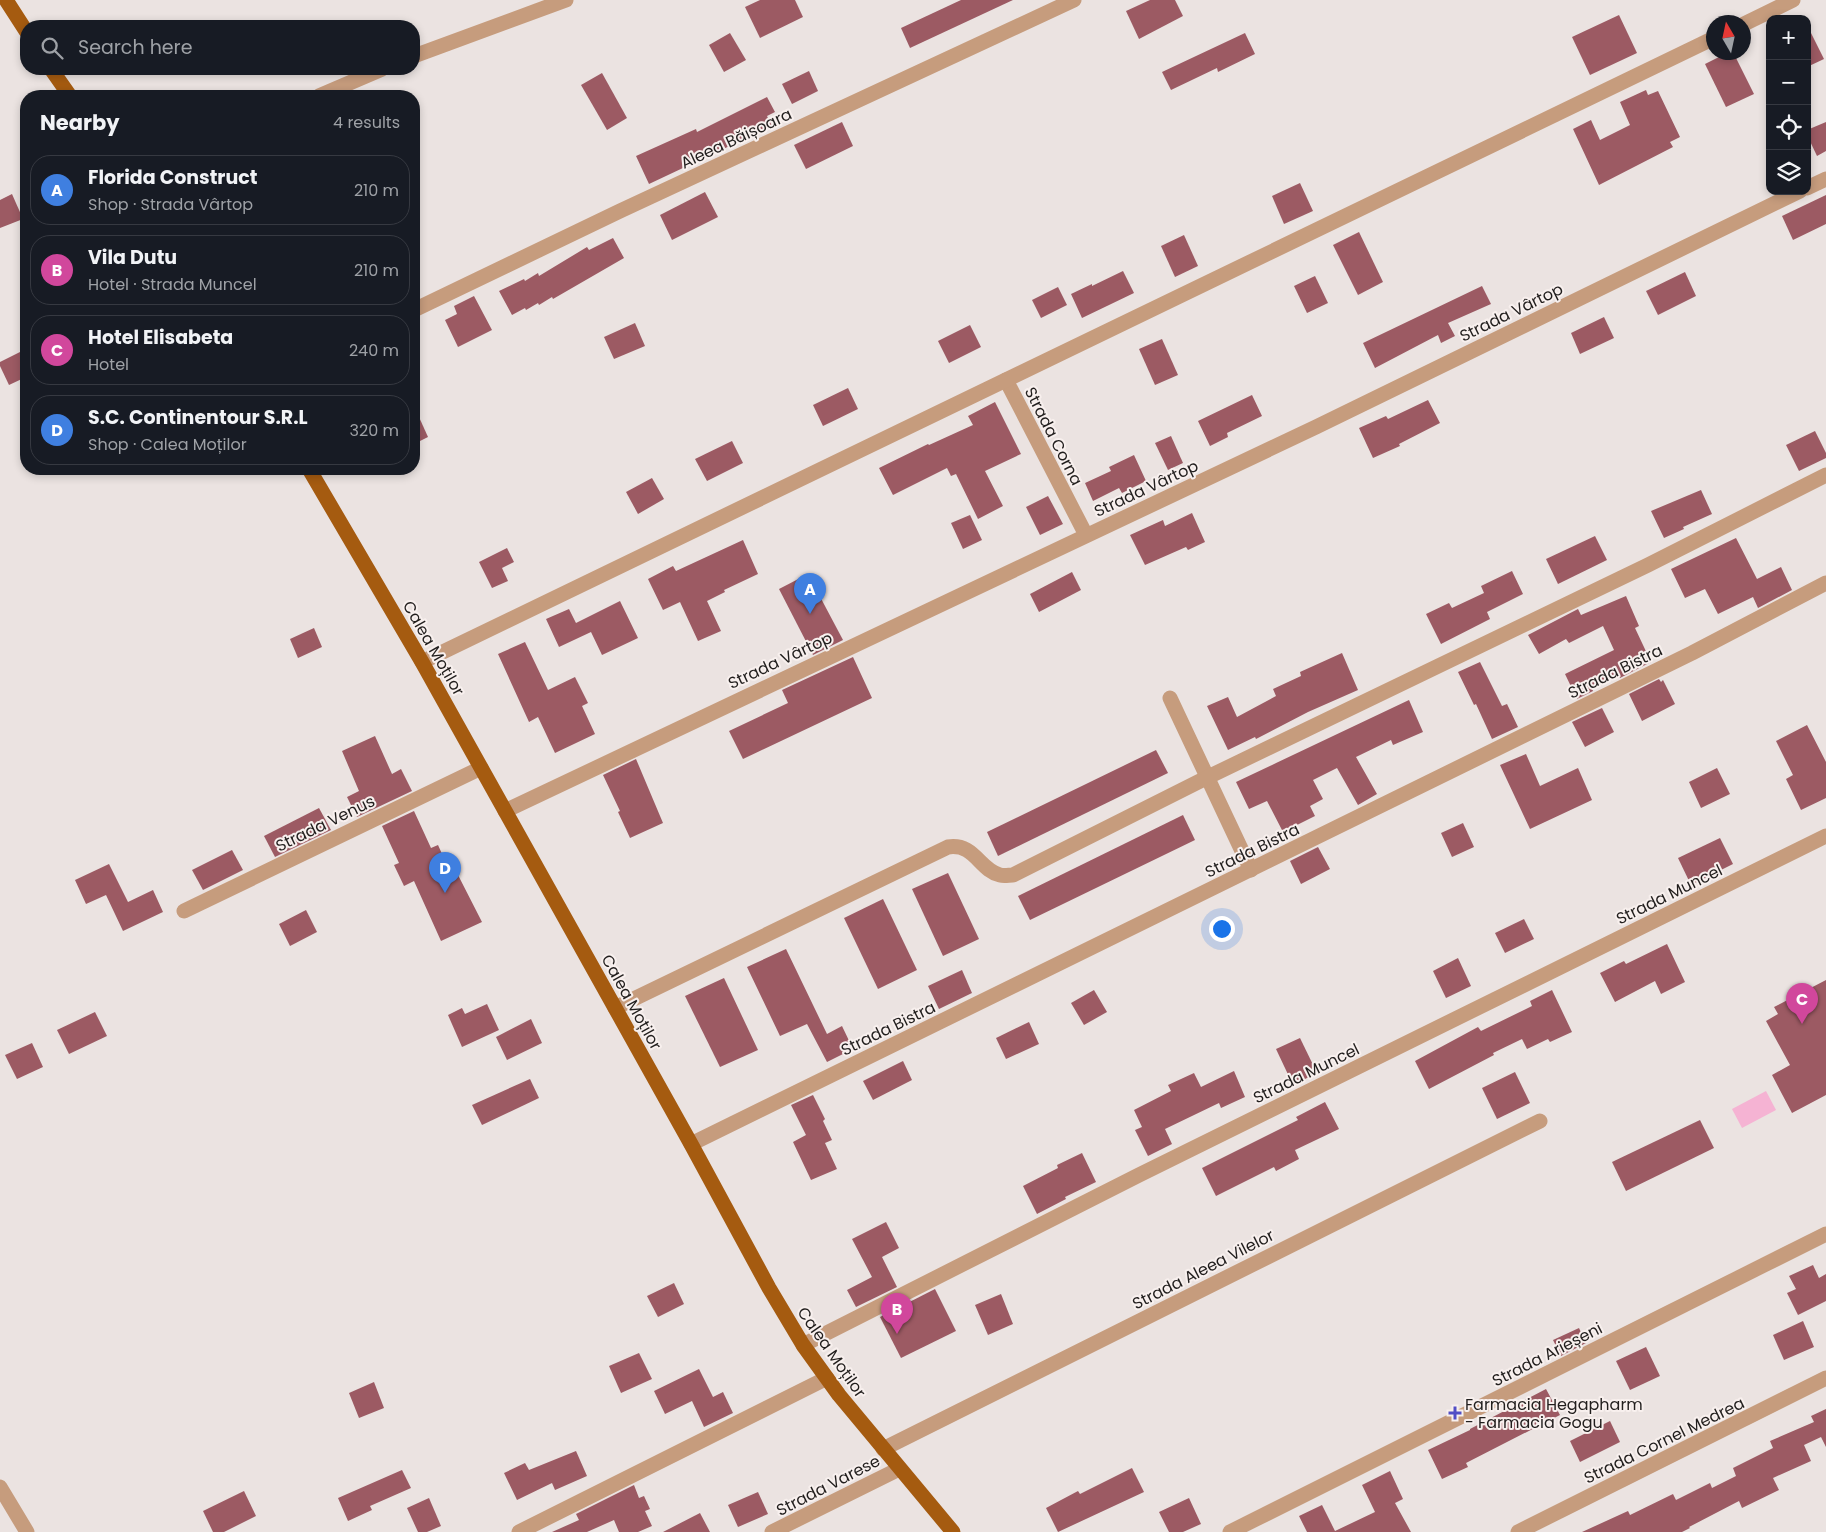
<!DOCTYPE html>
<html lang="en">
<head>
<meta charset="utf-8">
<style>
	:root { --surface:#171b24; --page:#242831; --text:#f1f3f6; --muted:#9ea1a6; --line:#363941; --accent:#a9a9e0 }
	body { margin:0; font-family:Poppins,sans-serif; background:var(--page); color:var(--text) }
	.controls { position:absolute; right:15px; top:15px; display:grid; overflow:hidden; border-radius:10px; box-shadow:0 2px 8px #0003 }
	.controls button { width:45px; height:45px; display:grid; place-items:center; padding:0; border:0; border-bottom:1px solid var(--line); background:var(--surface); color:var(--text); font:25px sans-serif }
	.compass { position:absolute; left:1706px; top:15px; width:45px; height:45px; border-radius:50%; background:var(--surface); box-shadow:0 2px 8px #0003; rotate:351deg }
	.you { position:absolute; left:1221px; top:928px; width:18px; height:18px; margin:-12px; border:4px solid #fff; border-radius:50%; background:#1a73e8; box-shadow:0 0 0 8px #1a73e833 }
	.badge { display:grid; place-items:center; width:32px; height:32px; border-radius:50%; background:var(--accent); color:#fff; font-size:16px; font-weight:700 }
	.pin { position:absolute; translate:-50% -41px; filter:drop-shadow(0 1px 2px #0008) }
	.pin::after { content:''; position:absolute; top:26px; width:18px; height:15px; background:inherit; clip-path:polygon(0 0,100% 0,50% 100%) }
	.list { margin:0; padding:0; list-style:none }
	h2 { display:flex; justify-content:space-between; align-items:center; height:65px; margin:0; padding:0 20px; font-size:21px }
	h2 small { font-size:16px; font-weight:400; color:var(--muted) }
	.list li { display:grid; grid-template-columns:32px 1fr auto; gap:15px; align-items:center; box-sizing:border-box; height:70px; margin:0 10px 10px; padding:0 10px; border:1px solid var(--line); border-radius:20px }
	.list b { display:block; font-size:19px; white-space:nowrap }
	.list p { margin:0; font-size:16px; white-space:nowrap; color:var(--muted) }
	.list em { font-size:16px; font-style:normal; color:var(--muted) }
	.icon { flex:none; width:28px; height:28px; fill:none; stroke:currentColor; stroke-width:2; stroke-linecap:round; stroke-linejoin:round }
	.map { position:relative; flex:none; width:1826px; height:1532px; overflow:hidden }
	.search { position:absolute; background:var(--surface); box-shadow:0 2px 8px #0003; left:20px; top:20px; width:400px; height:55px; display:flex; align-items:center; gap:12px; box-sizing:border-box; padding:0 18px; border-radius:20px; color:var(--muted); font-size:19px }
	.panel { position:absolute; background:var(--surface); box-shadow:0 2px 8px #0003; left:20px; top:90px; width:400px; height:385px; border-radius:20px }
	.map>svg:first-child { display:block }
	.water { fill:#f5b3d3 }
	.building { fill:#9c5a63 }
	.lines { fill:none; stroke-linecap:round; stroke-linejoin:round }
	.minor { stroke:#c69c7d; stroke-width:15 }
	.tertiary { stroke:#c69c7d; stroke-width:15 }
	.primary { stroke:#a55b10; stroke-width:15 }
	.poi-dot { fill:#524ec5; stroke:#f8f0ee; stroke-width:2 }
	.labels { text-anchor:middle; stroke-width:4; stroke-linejoin:round; paint-order:stroke }
	.street-label { font-size:16px; fill:#211e1d; stroke:#f8f0ee }
	.poi-label { font-size:16px; fill:#211e1d; stroke:#f8f0ee; text-anchor:start }
</style>
</head>
<body>
<div class="map">
<svg width="1826" height="1532" viewBox="0 0 1826 1532">
	<rect width="100%" height="100%" fill="#ebe3e1"/>
	<polygon class="water" points="1766,1091 1776,1110 1742,1128 1732,1109"/>
	<g class="building">
		<polygon points="760,0 795,0 803,17 760,38 745,7"/>
		<polygon points="961,0 1013,0 910,48 901,28"/>
		<polygon points="1150,0 1175,0 1183,16 1139,39 1126,11"/>
		<polygon points="1619,15 1637,53 1590,75 1572,37"/>
		<polygon points="1807,25 1824,59 1807,67"/>
		<polygon points="730,33 746,60 724,72 709,45"/>
		<polygon points="1245,33 1255,54 1218,72 1217,68 1171,90 1162,72"/>
		<polygon points="1729,52 1733,52 1754,94 1726,107 1705,64"/>
		<polygon points="809,71 818,91 792,104 782,84"/>
		<polygon points="602,73 627,118 607,130 581,85"/>
		<polygon points="1646,90 1648,95 1658,91 1680,137 1670,142 1673,147 1599,185 1573,129 1591,120 1600,140 1630,125 1620,102"/>
		<polygon points="767,97 775,112 767,116 772,126 649,184 636,156 696,129 697,132"/>
		<polygon points="842,122 853,146 806,169 794,145"/>
		<polygon points="1826,122 1826,151 1817,156 1807,135 1807,130"/>
		<polygon points="1300,183 1313,211 1284,224 1272,196"/>
		<polygon points="705,192 718,217 672,240 660,215"/>
		<polygon points="12,194 23,219 0,228 0,200"/>
		<polygon points="1826,195 1826,224 1793,240 1782,216"/>
		<polygon points="1359,232 1383,282 1358,295 1333,245"/>
		<polygon points="1184,235 1198,266 1175,277 1161,246"/>
		<polygon points="613,238 624,258 553,299 552,297 539,305 538,303 526,310 525,308 512,315 499,291 524,279 525,281 538,273 539,276 587,247 589,250"/>
		<polygon points="1123,271 1134,293 1082,318 1071,294 1092,284 1092,286"/>
		<polygon points="1685,272 1696,296 1658,315 1646,291"/>
		<polygon points="1315,276 1328,303 1307,313 1294,286"/>
		<polygon points="1482,286 1491,304 1448,323 1455,336 1441,343 1438,335 1375,368 1363,343"/>
		<polygon points="1058,287 1067,305 1041,318 1032,300"/>
		<polygon points="474,296 492,330 458,347 445,320 457,314 454,306"/>
		<polygon points="1604,317 1614,338 1580,354 1571,333"/>
		<polygon points="635,323 645,346 614,359 604,337"/>
		<polygon points="970,325 981,347 949,363 938,341"/>
		<polygon points="1162,339 1178,375 1155,385 1139,349"/>
		<polygon points="26,349 26,377 9,385 0,366 0,362"/>
		<polygon points="848,388 858,409 823,426 813,405"/>
		<polygon points="1252,395 1262,416 1227,433 1228,437 1210,446 1198,421"/>
		<polygon points="1428,400 1440,423 1399,444 1400,446 1373,458 1359,428 1386,416 1388,419"/>
		<polygon points="995,402 1021,454 985,471 1003,506 978,519 956,474 951,476 947,468 893,495 879,468 928,444 929,445 973,425 968,416"/>
		<polygon points="414,406 428,437 414,444"/>
		<polygon points="1815,431 1826,453 1826,458 1799,471 1786,445"/>
		<polygon points="1171,436 1183,463 1168,470 1155,443"/>
		<polygon points="732,441 743,463 707,481 695,459"/>
		<polygon points="1134,455 1146,481 1122,493 1119,488 1093,501 1085,483 1111,471 1109,467"/>
		<polygon points="652,478 664,499 638,514 626,492"/>
		<polygon points="1701,490 1712,514 1683,527 1684,529 1664,538 1651,511"/>
		<polygon points="1048,496 1063,524 1040,535 1026,507"/>
		<polygon points="1192,513 1205,542 1188,550 1186,547 1145,565 1130,535 1163,520 1165,526"/>
		<polygon points="970,515 982,540 963,549 951,523"/>
		<polygon points="1595,536 1607,560 1558,584 1546,559"/>
		<polygon points="1736,538 1757,579 1781,567 1792,590 1758,608 1753,597 1718,614 1705,589 1685,598 1671,569"/>
		<polygon points="743,540 758,574 724,590 725,592 707,601 721,631 698,641 680,602 663,610 648,579 673,566 676,571"/>
		<polygon points="507,548 514,562 502,568 508,581 492,588 479,562"/>
		<polygon points="1512,571 1523,594 1487,612 1490,619 1441,644 1426,614 1449,603 1452,608 1484,593 1481,586"/>
		<polygon points="1072,572 1081,590 1039,612 1030,594"/>
		<polygon points="808,574 843,640 813,655 779,589"/>
		<polygon points="1626,596 1639,626 1635,628 1651,662 1620,678 1618,675 1592,688 1593,691 1577,699 1565,674 1614,650 1603,626 1569,643 1566,639 1539,654 1528,635 1578,609 1581,615"/>
		<polygon points="620,601 638,638 602,655 591,632 559,647 546,619 569,609 576,623"/>
		<polygon points="314,628 322,647 298,658 290,639"/>
		<polygon points="525,642 548,690 575,677 588,703 582,706 595,734 555,753 538,717 529,722 498,654"/>
		<polygon points="1342,653 1358,690 1308,712 1256,739 1255,737 1228,750 1207,706 1228,697 1237,717 1276,696 1273,689 1301,676 1300,672"/>
		<polygon points="853,657 872,698 743,759 729,731 788,703 782,690"/>
		<polygon points="1480,662 1502,706 1507,704 1518,727 1492,739 1476,704 1474,705 1458,672"/>
		<polygon points="1659,679 1661,682 1663,680 1675,704 1642,721 1629,694"/>
		<polygon points="1409,700 1423,732 1393,745 1391,740 1356,757 1377,794 1358,805 1337,768 1313,780 1323,799 1310,806 1315,816 1283,832 1267,801 1249,809 1236,782"/>
		<polygon points="1602,708 1614,732 1585,747 1572,722"/>
		<polygon points="1807,725 1826,762 1826,798 1801,810 1786,779 1793,775 1776,741"/>
		<polygon points="375,736 392,774 401,769 412,791 357,817 347,797 359,791 342,751"/>
		<polygon points="1156,750 1168,773 998,856 987,832"/>
		<polygon points="1526,754 1540,786 1578,768 1592,800 1530,829 1500,765"/>
		<polygon points="636,759 663,823 630,838 618,812 620,811 603,775"/>
		<polygon points="1717,768 1730,794 1701,808 1689,782"/>
		<polygon points="319,808 331,830 275,857 264,836"/>
		<polygon points="414,811 431,848 438,845 453,878 458,875 482,922 441,941 414,881 404,886 394,865 399,863 382,826"/>
		<polygon points="1183,815 1195,840 1030,920 1018,896"/>
		<polygon points="1463,823 1474,847 1452,857 1441,833"/>
		<polygon points="1720,838 1733,864 1691,885 1678,858"/>
		<polygon points="1318,847 1330,869 1301,884 1290,861"/>
		<polygon points="232,850 243,870 203,890 192,870"/>
		<polygon points="109,864 128,902 153,890 163,912 123,931 106,895 86,904 75,880"/>
		<polygon points="948,873 979,939 943,956 912,889"/>
		<polygon points="883,899 917,970 878,989 844,918"/>
		<polygon points="306,910 317,932 290,946 279,924"/>
		<polygon points="1524,919 1534,939 1505,953 1495,933"/>
		<polygon points="1667,944 1685,982 1661,994 1655,981 1615,1002 1600,973 1624,961 1626,964"/>
		<polygon points="786,949 827,1034 842,1026 853,1049 827,1062 807,1024 780,1036 747,967"/>
		<polygon points="1458,958 1471,986 1446,998 1433,971"/>
		<polygon points="962,970 972,993 939,1009 928,986"/>
		<polygon points="724,978 758,1050 720,1067 685,996"/>
		<polygon points="1826,980 1826,1095 1792,1113 1772,1075 1790,1065 1766,1021 1778,1014 1774,1007"/>
		<polygon points="1094,990 1107,1012 1084,1025 1071,1003"/>
		<polygon points="1552,990 1572,1032 1550,1042 1548,1039 1527,1049 1522,1039 1493,1053 1494,1055 1429,1089 1415,1061 1478,1027 1481,1031 1532,1006 1530,1001"/>
		<polygon points="487,1004 499,1030 462,1047 448,1015 462,1008 465,1014"/>
		<polygon points="95,1012 107,1036 69,1054 57,1030"/>
		<polygon points="531,1019 542,1043 507,1060 496,1037"/>
		<polygon points="1029,1022 1039,1044 1006,1059 996,1038"/>
		<polygon points="1300,1038 1317,1073 1293,1085 1276,1049"/>
		<polygon points="32,1043 43,1067 17,1079 5,1055"/>
		<polygon points="903,1061 912,1080 873,1100 863,1081"/>
		<polygon points="1234,1071 1245,1097 1221,1108 1219,1103 1165,1129 1172,1144 1148,1156 1135,1130 1142,1127 1134,1110 1171,1091 1168,1085 1194,1073 1201,1087"/>
		<polygon points="1515,1072 1530,1103 1497,1119 1482,1088"/>
		<polygon points="530,1079 539,1098 482,1125 472,1105"/>
		<polygon points="813,1095 825,1119 823,1121 832,1140 825,1143 837,1169 811,1180 793,1142 806,1135 791,1105"/>
		<polygon points="1325,1102 1339,1129 1295,1150 1299,1159 1276,1171 1274,1167 1216,1196 1202,1168 1298,1120 1296,1117"/>
		<polygon points="1700,1120 1714,1148 1626,1191 1612,1162"/>
		<polygon points="1082,1153 1096,1182 1065,1197 1066,1199 1037,1214 1023,1186 1058,1168 1057,1165"/>
		<polygon points="886,1222 899,1248 882,1257 897,1287 856,1307 847,1290 872,1277 852,1239"/>
		<polygon points="1813,1265 1819,1278 1826,1274 1826,1301 1798,1315 1787,1293 1796,1289 1789,1276"/>
		<polygon points="674,1283 684,1304 658,1317 647,1296"/>
		<polygon points="935,1289 956,1331 901,1358 880,1317"/>
		<polygon points="1001,1294 1013,1324 988,1335 975,1305"/>
		<polygon points="1803,1321 1814,1347 1784,1360 1773,1335"/>
		<polygon points="1579,1328 1586,1343 1561,1356 1553,1340"/>
		<polygon points="1646,1347 1660,1376 1630,1390 1616,1361"/>
		<polygon points="639,1353 652,1379 621,1393 609,1366"/>
		<polygon points="699,1369 713,1397 723,1392 733,1413 704,1427 692,1401 665,1414 654,1391"/>
		<polygon points="374,1382 384,1408 359,1418 349,1393"/>
		<polygon points="1546,1389 1560,1415 1466,1463 1468,1467 1442,1479 1428,1450 1470,1430 1470,1429"/>
		<polygon points="1826,1409 1826,1447 1821,1437 1804,1445 1811,1461 1773,1478 1779,1490 1742,1508 1739,1501 1689,1527 1690,1528 1682,1532 1582,1532 1628,1511 1630,1515 1673,1494 1676,1500 1710,1483 1712,1488 1736,1476 1733,1468 1773,1448 1770,1441 1814,1422 1811,1416"/>
		<polygon points="1610,1421 1620,1442 1580,1462 1570,1441"/>
		<polygon points="576,1451 587,1476 555,1490 552,1483 517,1500 504,1473 525,1463 529,1470"/>
		<polygon points="1132,1468 1144,1492 1058,1532 1046,1508 1078,1491 1080,1494"/>
		<polygon points="402,1470 411,1488 370,1506 372,1510 348,1521 338,1498"/>
		<polygon points="1390,1471 1403,1499 1395,1503 1411,1532 1307,1532 1299,1516 1322,1505 1335,1531 1375,1512 1362,1485"/>
		<polygon points="634,1485 639,1498 644,1496 650,1509 645,1511 652,1526 638,1532 619,1532 614,1520 587,1532 552,1532 579,1520 576,1514"/>
		<polygon points="244,1491 256,1516 224,1532 213,1532 203,1511"/>
		<polygon points="758,1492 768,1514 738,1527 728,1505"/>
		<polygon points="429,1498 441,1526 427,1532 418,1532 407,1508"/>
		<polygon points="1189,1498 1201,1524 1183,1532 1169,1532 1159,1512"/>
		<polygon points="700,1513 710,1532 663,1532"/>
	</g>
	<g class="lines">
		<g class="minor">
			<polyline points="1744,24 1793,0"/>
			<polyline points="1807,188 1826,179"/>
			<polyline points="414,310 620,211 1074,0"/>
			<polyline points="1006,380 1086,535"/>
			<polyline points="422,662 1714,38"/>
			<polyline points="1170,698 1251,870"/>
			<polyline points="505,811 1316,427 1800,191"/>
			<polyline points="184,911 481,768"/>
			<path d="M615 1008 948 847C975 843 979 870 1000 875 1004 876 1009 875 1013 875L1208 777 1648 565 1826 475"/>
			<polyline points="691,1144 1692,653 1826,583"/>
			<polyline points="803,1345 1139,1175 1826,836"/>
			<polyline points="883,1449 1540,1121"/>
			<polyline points="0,1487 27,1532"/>
			<polyline points="519,1532 827,1378"/>
			<polyline points="772,1532 899,1469"/>
			<polyline points="1230,1532 1826,1234"/>
			<polyline points="1518,1532 1826,1378"/>
		</g>
		<g class="tertiary">
			<polyline points="414,56 566,0"/>
			<polyline points="319,96 382,69"/>
		</g>
		<g class="primary">
			<polyline points="6,0 26,31"/>
			<polyline points="51,69 70,96"/>
			<polyline points="309,469 422,662 691,1144 769,1288 803,1345 839,1395 953,1532"/>
		</g>
	</g>
	<path class="poi-dot" d="M1452.5 1405.5h5v5h5v5h-5v5h-5v-5h-5v-5h5z"/>
	<g class="labels">
		<g class="street-label">
			<text transform="translate(736 138) rotate(-25)" y="6">Aleea Băișoara</text>
			<text transform="translate(1511 312) rotate(-26)" y="6">Strada Vârtop</text>
			<text transform="translate(1054 436) rotate(63)" y="6">Strada Corna</text>
			<text transform="translate(1146 488) rotate(-25)" y="6">Strada Vârtop</text>
			<text transform="translate(434 648) rotate(60)" y="6">Calea Moților</text>
			<text transform="translate(780 660) rotate(-25)" y="6">Strada Vârtop</text>
			<text transform="translate(1615 671) rotate(-26)" y="6">Strada Bistra</text>
			<text transform="translate(325 823) rotate(-26)" y="6">Strada Venus</text>
			<text transform="translate(1252 850) rotate(-26)" y="6">Strada Bistra</text>
			<text transform="translate(1669 894) rotate(-26)" y="6">Strada Muncel</text>
			<text transform="translate(632 1002) rotate(61)" y="6">Calea Moților</text>
			<text transform="translate(888 1028) rotate(-26)" y="6">Strada Bistra</text>
			<text transform="translate(1306 1073) rotate(-26)" y="6">Strada Muncel</text>
			<text transform="translate(1203 1269) rotate(-27)" y="6">Strada Aleea Vilelor</text>
			<text transform="translate(832 1352) rotate(55)" y="6">Calea Moților</text>
			<text transform="translate(1547 1354) rotate(-27)" y="6">Strada Arieșeni</text>
			<text transform="translate(1664 1440) rotate(-26)" y="6">Strada Cornel Medrea</text>
			<text transform="translate(828 1485) rotate(-27)" y="6">Strada Varese</text>
		</g>
		<g class="poi-label">
			<text x="1465" y="1410">Farmacia Hegapharm<tspan x="1465" dy="18">- Farmacia Gogu</tspan></text>
		</g>
	</g>
</svg>
<div class="controls">
<button>+</button>
<button>−</button>
<button><svg class="icon" aria-label="locate" viewBox="0 0 24 24"><circle cx="12" cy="12" r="6"/><path d="M12 2v4M12 18v4M2 12h4M18 12h4"/></svg></button>
<button><svg class="icon" aria-label="layers" viewBox="0 0 24 24"><path d="M12 4l9 5-9 5-9-5zM3 14l9 5 9-5"/></svg></button>
</div>
<svg class="compass" viewBox="-18 -18 36 36"><path d="M0-13l5 13h-10z" fill="#e53935"/><path d="M0 13l5-13h-10z" fill="#9ea1a6"/></svg>
<div class="you"></div>
<div class="pin badge" style="left:810px;top:614px;background:#3f7fe0">A</div>
<div class="pin badge" style="left:897px;top:1334px;background:#d1479c">B</div>
<div class="pin badge" style="left:1802px;top:1024px;background:#d1479c">C</div>
<div class="pin badge" style="left:445px;top:893px;background:#3f7fe0">D</div>
<div class="search"><svg class="icon" aria-label="search" viewBox="0 0 24 24"><circle cx="10" cy="10" r="6"/><path d="M15 15l6 6"/></svg>Search here</div>
<section class="panel">
<h2>Nearby<small>4 results</small></h2>
<ul class="list">
<li><span class="badge" style="background:#3f7fe0">A</span><div><b>Florida Construct</b><p>Shop · Strada Vârtop</p></div><em>210 m</em></li>
<li><span class="badge" style="background:#d1479c">B</span><div><b>Vila Dutu</b><p>Hotel · Strada Muncel</p></div><em>210 m</em></li>
<li><span class="badge" style="background:#d1479c">C</span><div><b>Hotel Elisabeta</b><p>Hotel</p></div><em>240 m</em></li>
<li><span class="badge" style="background:#3f7fe0">D</span><div><b>S.C. Continentour S.R.L</b><p>Shop · Calea Moților</p></div><em>320 m</em></li>
</ul>
</section>
</div>
</body>
</html>
